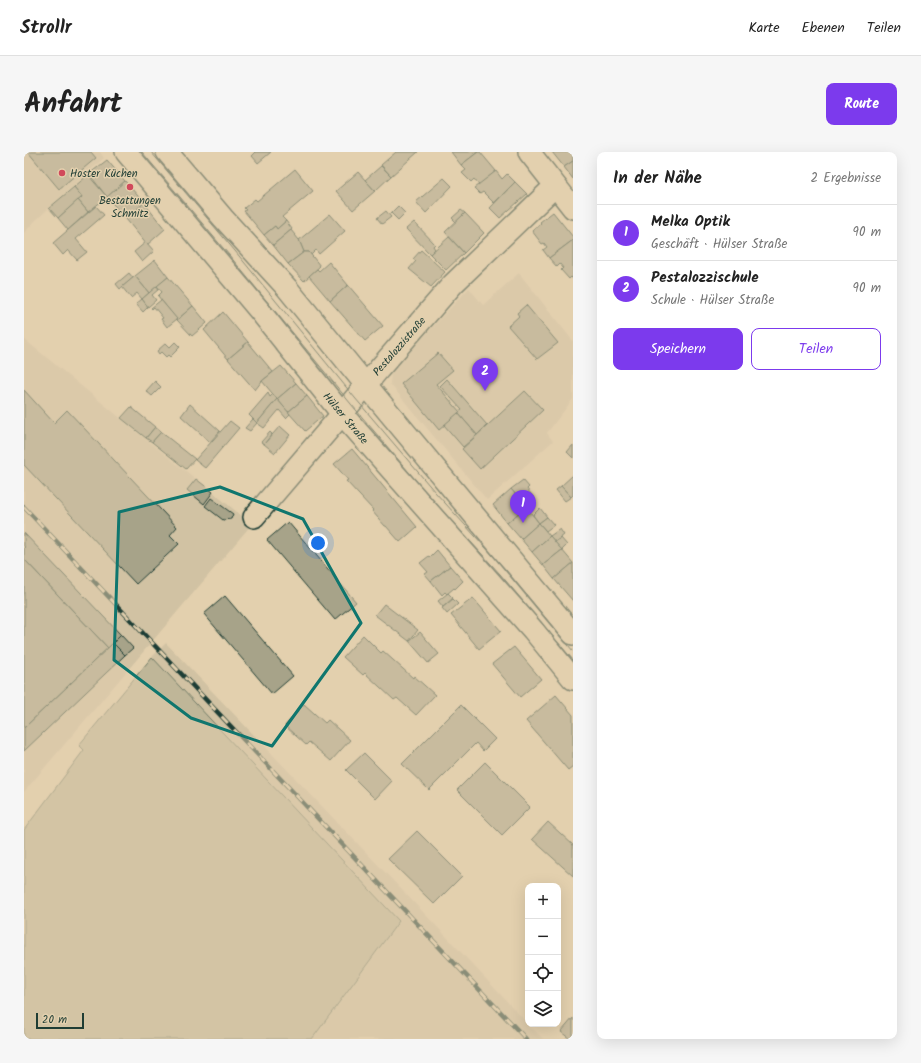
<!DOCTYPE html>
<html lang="de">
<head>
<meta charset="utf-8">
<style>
	:root { --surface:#fff; --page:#f6f6f6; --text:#222; --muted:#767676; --line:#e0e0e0; --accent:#7c3aed }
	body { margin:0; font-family:Kalam,sans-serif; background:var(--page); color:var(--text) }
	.controls { position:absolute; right:12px; bottom:12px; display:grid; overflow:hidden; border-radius:8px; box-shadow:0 4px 16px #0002 }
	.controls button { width:36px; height:36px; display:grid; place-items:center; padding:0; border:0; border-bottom:1px solid var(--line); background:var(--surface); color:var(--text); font:20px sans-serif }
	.scale { position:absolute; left:12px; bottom:10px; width:48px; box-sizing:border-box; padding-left:4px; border:2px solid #1f3d34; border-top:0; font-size:11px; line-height:14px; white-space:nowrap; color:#1f3d34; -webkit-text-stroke:3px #e3d0ae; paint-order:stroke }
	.you { position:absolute; left:294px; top:391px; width:14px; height:14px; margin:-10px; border:3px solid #fff; border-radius:50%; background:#1a73e8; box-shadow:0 0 0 6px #1a73e833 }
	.badge { display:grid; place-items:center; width:26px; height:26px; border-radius:50%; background:var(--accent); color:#fff; font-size:13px; font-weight:700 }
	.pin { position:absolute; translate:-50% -33px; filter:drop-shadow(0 1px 2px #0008) }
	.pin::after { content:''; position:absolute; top:21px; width:14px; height:12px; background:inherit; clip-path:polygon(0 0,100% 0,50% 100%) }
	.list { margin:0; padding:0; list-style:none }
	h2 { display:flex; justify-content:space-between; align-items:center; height:52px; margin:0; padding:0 16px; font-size:17px }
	h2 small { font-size:13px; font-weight:400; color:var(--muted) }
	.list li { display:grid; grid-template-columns:26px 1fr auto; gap:12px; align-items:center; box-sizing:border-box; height:56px; padding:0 16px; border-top:1px solid var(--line) }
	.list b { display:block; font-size:15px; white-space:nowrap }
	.list p { margin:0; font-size:13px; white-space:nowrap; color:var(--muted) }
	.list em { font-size:13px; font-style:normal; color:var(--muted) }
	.actions { display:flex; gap:8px; padding:12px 16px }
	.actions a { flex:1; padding:9px 0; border:1px solid var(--accent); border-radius:8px; text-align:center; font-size:14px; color:var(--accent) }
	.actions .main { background:var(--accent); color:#fff }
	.icon { flex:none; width:22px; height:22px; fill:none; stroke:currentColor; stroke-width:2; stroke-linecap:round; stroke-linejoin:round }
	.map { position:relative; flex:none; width:549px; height:887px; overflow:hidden; border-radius:8px }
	header { display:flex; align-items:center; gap:24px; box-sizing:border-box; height:56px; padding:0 20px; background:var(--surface); border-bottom:1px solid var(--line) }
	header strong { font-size:19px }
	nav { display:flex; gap:22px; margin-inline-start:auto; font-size:14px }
	.intro { display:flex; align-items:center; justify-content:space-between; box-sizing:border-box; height:96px; padding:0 24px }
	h1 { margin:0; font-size:28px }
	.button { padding:10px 18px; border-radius:8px; background:var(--accent); color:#fff; font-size:14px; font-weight:700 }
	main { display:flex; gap:24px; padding:0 24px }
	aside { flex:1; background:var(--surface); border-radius:8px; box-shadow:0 4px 16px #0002 }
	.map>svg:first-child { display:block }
	.built { fill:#d1c2a3 }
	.green { fill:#bfb698; stroke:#6f7a66 }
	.building { fill:#a7a389; stroke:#1f3d34 }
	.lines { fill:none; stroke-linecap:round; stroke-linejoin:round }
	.minor-casing { stroke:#1f3d34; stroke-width:24 }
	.minor { stroke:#e3d0ae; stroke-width:21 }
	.tram { stroke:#1f3d34; stroke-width:1 }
	.rail-casing { stroke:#1f3d34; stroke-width:4.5 }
	.rail { stroke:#e3d0ae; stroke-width:3; stroke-dasharray:9; stroke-linecap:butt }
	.marked { fill:none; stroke:#0f766e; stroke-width:3; stroke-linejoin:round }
	.poi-dot { fill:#d1495b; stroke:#e3d0ae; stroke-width:1.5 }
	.labels { text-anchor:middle; stroke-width:3; stroke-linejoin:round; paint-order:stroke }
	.poi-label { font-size:11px; fill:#1f3d34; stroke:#e3d0ae; text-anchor:start }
	.street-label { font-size:11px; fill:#1f3d34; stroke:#e3d0ae }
</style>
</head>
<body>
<header>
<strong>Strollr</strong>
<nav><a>Karte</a><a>Ebenen</a><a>Teilen</a></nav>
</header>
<div class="intro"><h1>Anfahrt</h1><a class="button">Route</a></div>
<main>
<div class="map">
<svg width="549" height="887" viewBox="0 0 549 887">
	<rect width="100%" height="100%" fill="#e3d0ae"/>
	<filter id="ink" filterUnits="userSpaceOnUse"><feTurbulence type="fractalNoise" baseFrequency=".025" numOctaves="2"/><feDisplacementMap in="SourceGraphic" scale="8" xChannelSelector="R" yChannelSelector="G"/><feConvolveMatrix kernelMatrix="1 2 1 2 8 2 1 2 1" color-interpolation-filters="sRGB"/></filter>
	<g filter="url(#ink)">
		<g class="built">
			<polygon points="0,0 76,0 80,6 11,69 0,81"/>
			<polygon points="495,121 549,189 549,247 523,281 529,289 463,348 366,232 367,219 445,136 459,153"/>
			<polygon points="0,187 127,291 228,372 0,640"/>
			<polygon points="142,491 421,783 504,872 519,887 288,887 375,769 128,505"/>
		</g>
		<polygon class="green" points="128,505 375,769 288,887 0,887 0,678 60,598 55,593"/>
		<g class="building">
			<polygon points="4,0 67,0 72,6 35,37"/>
			<polygon points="230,0 247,0 234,11 228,4 231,1"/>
			<polygon points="372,0 394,0 367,24 357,13"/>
			<polygon points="427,0 454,0 437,13"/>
			<polygon points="454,0 456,0 472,19 455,33 450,27 447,30 438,21 442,18 437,13"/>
			<polygon points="528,0 549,0 549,9 540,15"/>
			<polygon points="83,8 101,29 83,45 65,22"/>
			<polygon points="549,9 549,27 540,15"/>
			<polygon points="357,14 367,24 351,39 341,28"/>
			<polygon points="271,17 289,39 258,65 262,69 253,77 251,74 240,83 220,59 222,58 220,56 231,47 233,49"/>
			<polygon points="472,19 478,27 483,22 491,30 470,51 459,40 456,42 450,36"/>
			<polygon points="334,20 351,39 329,58 312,39"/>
			<polygon points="64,23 83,45 64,60 54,48 58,45 50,35"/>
			<polygon points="420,26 428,34 402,61 392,50"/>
			<polygon points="101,29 120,51 102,67 83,45"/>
			<polygon points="491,30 503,42 476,66 466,56"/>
			<polygon points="50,35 58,45 34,66 25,56"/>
			<polygon points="54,48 64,60 44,78 34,66"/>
			<polygon points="120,51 141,77 123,93 102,67"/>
			<polygon points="72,54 80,63 52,87 63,100 53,108 44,98 39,103 29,91"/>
			<polygon points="374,54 381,61 374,68 367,61"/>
			<polygon points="437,58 441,61 432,70 428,66"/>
			<polygon points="362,59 367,65 358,72 353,66"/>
			<polygon points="529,60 549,85 549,88 525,106 519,98 523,95 520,91 518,92 508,79 517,71 516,70"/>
			<polygon points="441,61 460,81 440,101 421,80"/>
			<polygon points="306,62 321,79 295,102 292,98 287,103 285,100 280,100 275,88"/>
			<polygon points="262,69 268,77 249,93 240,83 251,74 253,77"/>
			<polygon points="390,70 411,92 409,94 411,97 406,102 382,77"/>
			<polygon points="267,78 275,88 280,100 264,112 249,93"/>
			<polygon points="425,85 440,101 422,118 406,102"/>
			<polygon points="549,88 549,127 547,125 545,127 537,118 539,116 536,112 533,115 525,106"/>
			<polygon points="122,90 130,99 118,110 110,100"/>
			<polygon points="397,98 421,120 407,135 385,117 392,109 389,107"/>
			<polygon points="280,100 285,100 296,114 280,129 264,112"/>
			<polygon points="131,108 144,125 125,141 111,124"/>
			<polygon points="305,110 324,133 306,149 285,124 293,117 295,119"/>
			<polygon points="105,121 109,126 96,137 92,132"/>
			<polygon points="111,124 125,141 118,147 113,141 107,146 98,135"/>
			<polygon points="144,125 169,154 153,168 134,144 138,140 133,134"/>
			<polygon points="324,133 359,174 341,189 306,149"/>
			<polygon points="133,134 135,137 128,143 132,148 124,155 118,147"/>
			<polygon points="118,147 124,155 119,160 112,152"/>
			<polygon points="137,148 153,167 143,175 137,167 139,166 130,155 128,157 127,156"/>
			<polygon points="502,153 534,191 513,207 484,174 495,164 493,161"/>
			<polygon points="169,154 183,171 168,184 153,168"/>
			<polygon points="199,160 224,190 204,207 180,178"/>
			<polygon points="151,190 156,195 146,205 144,203 142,205 137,200 135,202 133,199 142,191 146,195"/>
			<polygon points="224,190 249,220 238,229 231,238 204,207"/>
			<polygon points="414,201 429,218 412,232 436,260 415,278 377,232"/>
			<polygon points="257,214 272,231 253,247 238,229"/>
			<polygon points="423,227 463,273 453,283 434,261 438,258 416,234"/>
			<polygon points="131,229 137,235 128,244 122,239"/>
			<polygon points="272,231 283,244 264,260 253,247"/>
			<polygon points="0,238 30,271 43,258 153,375 146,383 155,392 112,432 0,313"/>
			<polygon points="501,239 519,258 456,317 438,297"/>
			<polygon points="244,241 246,245 249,242 253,247 233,271 225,263"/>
			<polygon points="283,244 299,264 281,279 264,260"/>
			<polygon points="253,247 266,262 262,266 255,258 240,276 233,271"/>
			<polygon points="166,252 196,279 186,290 157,264"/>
			<polygon points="107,255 131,275 122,286 97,266"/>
			<polygon points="434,261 453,283 439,295 420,273"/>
			<polygon points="229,267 233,271 226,279 221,276"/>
			<polygon points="206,269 215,276 181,316 171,308"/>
			<polygon points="256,274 266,283 251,301 240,292"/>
			<polygon points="131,275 137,280 128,290 122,286"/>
			<polygon points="137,280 171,307 162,317 128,290"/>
			<polygon points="246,280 248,282 240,292 237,290"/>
			<polygon points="549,293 549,306 543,300"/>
			<polygon points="328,297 393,375 376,390 362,374 361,374 348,359 349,358 322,329 324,328 310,312"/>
			<polygon points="549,323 549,343 547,345 537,334"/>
			<polygon points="172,327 189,340 180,352 163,338"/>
			<polygon points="499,328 505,335 503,337 511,347 502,355 487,337"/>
			<polygon points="537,334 547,345 541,349 532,338"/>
			<polygon points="487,337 502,355 483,371 469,353"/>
			<polygon points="187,346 209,362 207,367 199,368 181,354"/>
			<polygon points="502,355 515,371 497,387 483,371"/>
			<polygon points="516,356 523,365 515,371 509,363"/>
			<polygon points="523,365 530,373 522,379 515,371"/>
			<polygon points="264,370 332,450 311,468 243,388"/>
			<polygon points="515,371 526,384 508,400 497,387"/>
			<polygon points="536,377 540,383 531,390 526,384"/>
			<polygon points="0,381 97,483 84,496 0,407 0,396 1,395 0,394"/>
			<polygon points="526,384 538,398 519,413 508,400"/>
			<polygon points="537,386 543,393 538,398 531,390"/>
			<polygon points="413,398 426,414 407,429 401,422 404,420 396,411 405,404 406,405"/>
			<polygon points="538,398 549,411 530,427 519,413"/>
			<polygon points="0,407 84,496 0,576"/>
			<polygon points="549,411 549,449 530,427"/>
			<polygon points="426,414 439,429 431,437 430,436 423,442 421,440 418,443 407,429"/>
			<polygon points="424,441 429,446 419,455 414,449"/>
			<polygon points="201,444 269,524 248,542 180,462"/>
			<polygon points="449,446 477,479 455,497 427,463"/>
			<polygon points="429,447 434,452 423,462 418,456"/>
			<polygon points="360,452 394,478 385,489 351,463"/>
			<polygon points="396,480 415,502 404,511 385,489"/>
			<polygon points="97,483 109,496 101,503 89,491"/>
			<polygon points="339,483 357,501 359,499 389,526 390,524 411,543 392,563 373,546 370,548 341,521 339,523 319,505"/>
			<polygon points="89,491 101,503 0,599 0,576"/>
			<polygon points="490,495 517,527 496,545 468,512"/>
			<polygon points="532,543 549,563 549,614 544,618 502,569"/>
			<polygon points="280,552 301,571 304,568 326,588 307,609 285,590 282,593 261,574"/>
			<polygon points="437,553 471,587 459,599 452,591 405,638 378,612"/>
			<polygon points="340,601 368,629 351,647 322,618"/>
			<polygon points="461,610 506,655 478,683 433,638"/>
			<polygon points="524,670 549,693 549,724 508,687"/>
			<polygon points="393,679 438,724 410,752 364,707"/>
			<polygon points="549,866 549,887 546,887 537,880"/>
		</g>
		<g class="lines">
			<g class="minor-casing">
				<g id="minor">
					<polyline points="102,0 235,158 318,262 509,478 549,527"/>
					<polyline points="143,0 199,66 263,136 342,233 549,482"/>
					<polyline points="505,0 549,56"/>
					<polyline points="230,365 318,262 355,217 429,132 531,34"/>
				</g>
			</g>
			<use href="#minor" class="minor"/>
			<g class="tram">
				<polyline points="118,0 205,103 327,252 406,345 476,422 549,508"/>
				<polyline points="127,0 211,99 331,246 411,340 482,418 549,499"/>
			</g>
			<g class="rail-casing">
				<polyline id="rail" points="0,355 502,887"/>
			</g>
			<use href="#rail" class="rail"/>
		</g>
	</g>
	<path d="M0 0H549V887H0ZM196 335 279 367 337 471 248 594 167 566 90 508 95 360Z" fill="#e3d0ae" fill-opacity=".55" fill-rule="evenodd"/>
	<path class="marked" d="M196 335 279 367 337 471 248 594 167 566 90 508 95 360Z"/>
	<g class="poi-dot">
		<circle cx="38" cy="21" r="4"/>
		<circle cx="106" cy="35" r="4"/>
	</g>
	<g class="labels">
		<g class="poi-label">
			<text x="46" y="25">Hoster Küchen</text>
			<text x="106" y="52" text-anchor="middle">Bestattungen<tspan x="106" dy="13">Schmitz</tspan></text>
		</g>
		<g class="street-label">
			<text transform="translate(375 194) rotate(-49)" y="4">Pestalozzistraße</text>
			<text transform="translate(322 266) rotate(50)" y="4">Hülser Straße</text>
		</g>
	</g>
</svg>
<div class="controls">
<button>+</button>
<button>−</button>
<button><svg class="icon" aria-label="locate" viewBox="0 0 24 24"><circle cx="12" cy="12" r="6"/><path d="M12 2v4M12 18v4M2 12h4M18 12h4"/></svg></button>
<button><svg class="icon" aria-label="layers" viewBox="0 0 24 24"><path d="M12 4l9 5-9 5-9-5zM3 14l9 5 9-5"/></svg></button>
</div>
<div class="scale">20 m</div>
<div class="you"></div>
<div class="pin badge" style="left:499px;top:371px">1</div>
<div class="pin badge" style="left:461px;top:239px">2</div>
</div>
<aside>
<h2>In der Nähe<small>2 Ergebnisse</small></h2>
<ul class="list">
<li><span class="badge">1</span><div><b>Melka Optik</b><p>Geschäft · Hülser Straße</p></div><em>90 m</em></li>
<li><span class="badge">2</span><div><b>Pestalozzischule</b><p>Schule · Hülser Straße</p></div><em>90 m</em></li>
</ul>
<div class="actions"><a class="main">Speichern</a><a>Teilen</a></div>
</aside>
</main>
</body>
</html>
